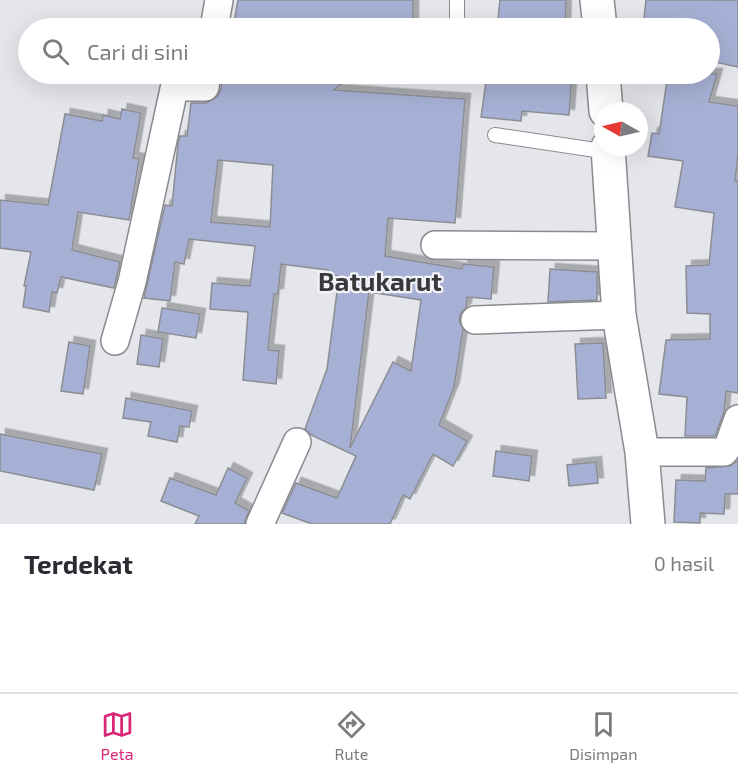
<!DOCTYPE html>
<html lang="id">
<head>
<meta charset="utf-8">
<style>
	:root { --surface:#fff; --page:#f2f2f3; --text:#2b2b33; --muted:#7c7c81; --line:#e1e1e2; --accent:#db2777 }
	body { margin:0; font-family:"Exo 2",sans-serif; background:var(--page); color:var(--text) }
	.compass { position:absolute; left:594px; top:102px; width:54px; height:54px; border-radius:50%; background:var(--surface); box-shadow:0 6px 24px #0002; rotate:278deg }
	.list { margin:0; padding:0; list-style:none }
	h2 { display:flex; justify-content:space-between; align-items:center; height:78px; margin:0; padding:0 24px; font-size:26px }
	h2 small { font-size:20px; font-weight:400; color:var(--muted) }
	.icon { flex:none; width:33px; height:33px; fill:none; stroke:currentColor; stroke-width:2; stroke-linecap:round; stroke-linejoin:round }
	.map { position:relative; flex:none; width:738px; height:524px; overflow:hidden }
	.search { position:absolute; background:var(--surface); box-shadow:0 6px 24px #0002; left:18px; right:18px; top:18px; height:66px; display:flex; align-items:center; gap:15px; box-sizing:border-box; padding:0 21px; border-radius:33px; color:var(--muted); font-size:22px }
	.sheet { height:168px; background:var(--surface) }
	nav { display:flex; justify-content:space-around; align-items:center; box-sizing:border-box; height:84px; border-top:2px solid var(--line); background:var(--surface); font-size:16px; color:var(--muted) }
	nav a { display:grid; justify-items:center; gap:3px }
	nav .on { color:var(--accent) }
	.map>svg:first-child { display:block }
	.building { fill:#a6b0d4; stroke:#8c8d93; stroke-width:1.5; fill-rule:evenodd; filter:url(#shadow) }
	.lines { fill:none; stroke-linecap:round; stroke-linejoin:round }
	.lane-casing { stroke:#8a8b91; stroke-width:16 }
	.street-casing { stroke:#8a8b91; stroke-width:30 }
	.secondary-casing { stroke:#8a8b91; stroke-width:36 }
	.lane { stroke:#fff; stroke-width:14 }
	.street { stroke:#fff; stroke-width:27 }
	.secondary { stroke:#fff; stroke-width:33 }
	.labels { text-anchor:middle; stroke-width:4.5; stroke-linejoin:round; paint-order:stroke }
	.quarter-label { font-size:26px; font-weight:bold; fill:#39393c; stroke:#f1f3f9 }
</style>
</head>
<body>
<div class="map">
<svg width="738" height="524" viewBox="0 0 738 524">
	<defs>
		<filter id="shadow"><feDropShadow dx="5.5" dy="-5.5" stdDeviation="0" flood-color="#0004"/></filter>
	</defs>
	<rect width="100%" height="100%" fill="#e4e6ec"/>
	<g class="building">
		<polygon points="238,0 413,0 413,28 233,28"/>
		<polygon points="500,0 566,0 565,28 497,28"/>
		<polygon points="646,0 738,0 738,67 710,61 710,28 643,28"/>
		<path d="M222 74H353L334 90 465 99 455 223 388 218 385 256 462 269 463 264 494 267 491 299 467 297 466 308 461 313 459 321 463 329 454 387 439 425 467 441 453 466 433 454 410 499 403 495 390 524H312L282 513 296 483 337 498 356 456 311 435 305 429 327 369 339 276 327 274 328 270 281 264 278 294H274L268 350 279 351 276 384 243 380 248 312 210 309 212 283 250 286 255 246 189 239 184 264 175 262 170 301 144 298 165 205 172 206 178 144 180 136H187L191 103H206L217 97 221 89ZM218 160 273 165 270 227 211 222ZM369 292 421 300 411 371 393 362 350 448Z"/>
		<polygon points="487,74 536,77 536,74 572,74 569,115 522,111 521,121 481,117"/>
		<polygon points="668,74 717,74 709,102 738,106 738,154 735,181 738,181 738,393 726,391 724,412 715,436 685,436 687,397 659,394 666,340 710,339 710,314 687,313 686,266 709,265 714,213 675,207 683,161 648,156 652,133 659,134"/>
		<polygon points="122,109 141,113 133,158 139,159 129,220 78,212 72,250 120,262 114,288 61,277 57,293 52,292 49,312 23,307 26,286 24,286 31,252 0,248 0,200 48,205 65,114 102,121 103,115 120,119"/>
		<polygon points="550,269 597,272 597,300 548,302"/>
		<polygon points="162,308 200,314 196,338 158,332"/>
		<polygon points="141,335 163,339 159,367 137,364"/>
		<polygon points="69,342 90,346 83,394 61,391"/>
		<polygon points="603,343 606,398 578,399 575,344"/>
		<polygon points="126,398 192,411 189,427 180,426 177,442 148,436 151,422 123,418"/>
		<polygon points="0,434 102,454 94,490 0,471"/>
		<polygon points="496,451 532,456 529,481 493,476"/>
		<polygon points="738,460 738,494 725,494 724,514 700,513 700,523 674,522 676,480 705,481 706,468 730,466"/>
		<polygon points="596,462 598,483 569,486 567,465"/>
		<polygon points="228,468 247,478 235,503 249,511 244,524 195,524 199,516 161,501 170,478 216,495"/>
	</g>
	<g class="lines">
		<g class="lane-casing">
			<g id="lane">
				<polyline points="457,28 457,0"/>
				<polyline points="495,135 609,152"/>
			</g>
		</g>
		<g class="street-casing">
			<g id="street">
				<polyline points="214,28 219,0"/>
				<polyline points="435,245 615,246"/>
				<polyline points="475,320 619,315"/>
				<polyline points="115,341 132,282 174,89 177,87 205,87 207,74"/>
				<polyline points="642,452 724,452 728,447 738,419"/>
				<polyline points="260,524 297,442"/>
			</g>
		</g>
		<g class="secondary-casing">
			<g id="secondary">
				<polyline points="597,0 600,28"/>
				<polyline points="603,74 606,111"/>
				<polyline points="608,147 619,315 642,452 648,524"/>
			</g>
		</g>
		<use href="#lane" class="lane"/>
		<use href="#street" class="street"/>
		<use href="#secondary" class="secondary"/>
	</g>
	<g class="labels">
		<g class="quarter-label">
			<text x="380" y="291">Batukarut</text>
		</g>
	</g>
</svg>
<svg class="compass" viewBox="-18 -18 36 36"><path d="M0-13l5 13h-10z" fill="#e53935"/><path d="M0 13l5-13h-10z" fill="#7c7c81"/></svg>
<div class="search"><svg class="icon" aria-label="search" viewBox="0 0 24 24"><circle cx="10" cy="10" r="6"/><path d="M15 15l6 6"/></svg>Cari di sini</div>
</div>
<section class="sheet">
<h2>Terdekat<small>0 hasil</small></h2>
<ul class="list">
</ul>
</section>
<nav>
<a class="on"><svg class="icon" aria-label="map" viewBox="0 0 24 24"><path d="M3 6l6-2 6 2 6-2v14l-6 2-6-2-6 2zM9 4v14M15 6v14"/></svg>Peta</a>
<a><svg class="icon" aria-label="directions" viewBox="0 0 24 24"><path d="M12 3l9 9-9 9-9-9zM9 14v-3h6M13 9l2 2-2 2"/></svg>Rute</a>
<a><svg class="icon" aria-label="saved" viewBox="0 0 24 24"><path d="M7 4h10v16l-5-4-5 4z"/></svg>Disimpan</a>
</nav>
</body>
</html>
